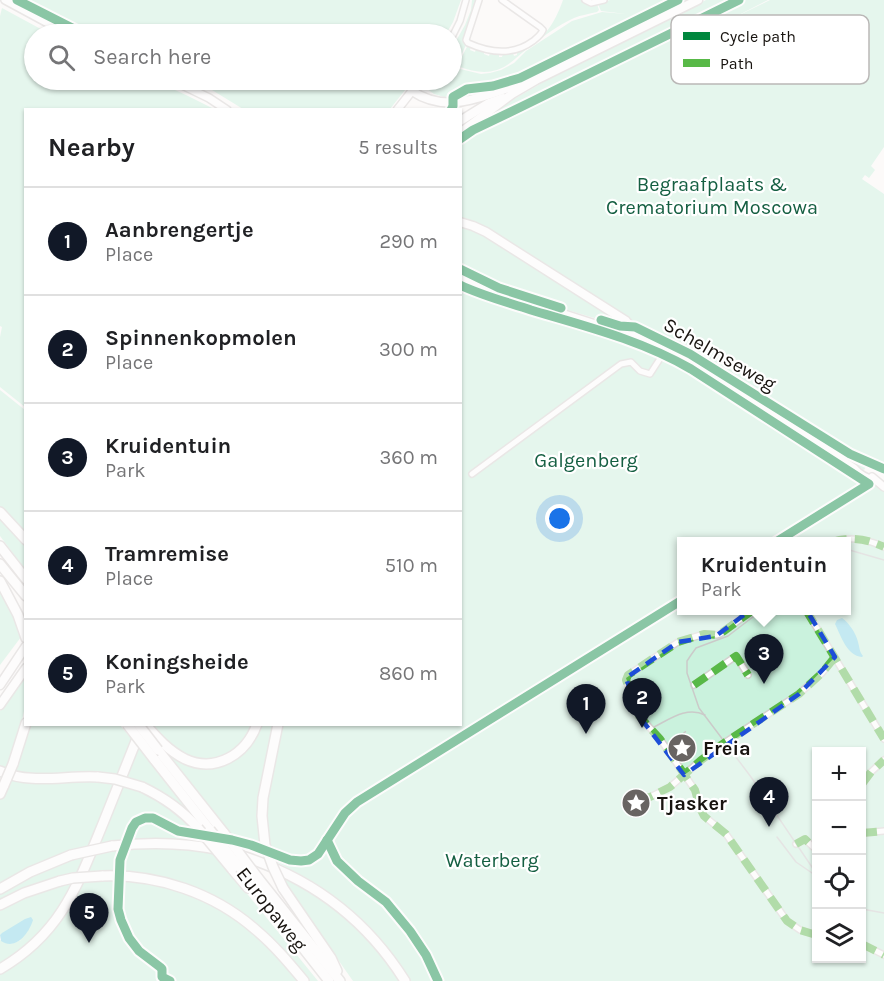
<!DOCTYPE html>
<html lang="en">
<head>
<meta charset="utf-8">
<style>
	:root { --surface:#fff; --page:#f6f6f6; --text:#202124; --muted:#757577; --line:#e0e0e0; --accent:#111827 }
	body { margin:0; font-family:Karla,sans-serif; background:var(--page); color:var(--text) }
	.controls { position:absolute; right:18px; bottom:18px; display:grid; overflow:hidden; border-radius:0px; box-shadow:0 2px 4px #0004 }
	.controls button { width:54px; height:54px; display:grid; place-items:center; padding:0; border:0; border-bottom:2px solid var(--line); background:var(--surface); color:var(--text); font:30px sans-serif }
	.you { position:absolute; left:560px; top:519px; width:21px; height:21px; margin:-15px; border:4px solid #fff; border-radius:50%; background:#1a73e8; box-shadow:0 0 0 9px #1a73e833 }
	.badge { display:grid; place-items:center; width:39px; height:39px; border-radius:50%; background:var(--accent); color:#fff; font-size:20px; font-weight:700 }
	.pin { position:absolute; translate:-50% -50px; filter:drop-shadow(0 2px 3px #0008) }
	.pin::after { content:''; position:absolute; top:32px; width:21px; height:18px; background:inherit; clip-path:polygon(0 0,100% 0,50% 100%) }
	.popup { position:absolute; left:677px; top:537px; width:174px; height:78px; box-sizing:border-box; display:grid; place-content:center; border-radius:0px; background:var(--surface); filter:drop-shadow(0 2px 4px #0005); font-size:20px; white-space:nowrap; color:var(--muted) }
	.popup b { font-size:22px; color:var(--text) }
	.popup::after { content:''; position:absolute; left:50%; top:100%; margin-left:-12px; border:12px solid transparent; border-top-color:var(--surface) }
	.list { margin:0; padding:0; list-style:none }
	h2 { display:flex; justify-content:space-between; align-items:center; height:78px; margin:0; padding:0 24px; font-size:26px }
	h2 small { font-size:20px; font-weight:400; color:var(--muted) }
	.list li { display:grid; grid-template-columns:39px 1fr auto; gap:18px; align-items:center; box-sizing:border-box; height:108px; padding:0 24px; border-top:2px solid var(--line) }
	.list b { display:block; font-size:22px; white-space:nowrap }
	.list p { margin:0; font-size:20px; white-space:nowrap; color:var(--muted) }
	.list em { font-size:20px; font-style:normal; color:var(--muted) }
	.icon { flex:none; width:33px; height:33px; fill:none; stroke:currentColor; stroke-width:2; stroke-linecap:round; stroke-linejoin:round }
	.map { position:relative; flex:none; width:884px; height:981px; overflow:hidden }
	.search { position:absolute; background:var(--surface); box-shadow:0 2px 4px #0004; left:24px; top:24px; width:438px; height:66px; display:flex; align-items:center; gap:15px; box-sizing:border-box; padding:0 21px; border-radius:33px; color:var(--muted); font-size:22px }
	.panel { position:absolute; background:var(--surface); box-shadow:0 2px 4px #0004; left:24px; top:108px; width:438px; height:618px; border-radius:0px }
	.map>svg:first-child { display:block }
	.green { fill:#caf2dd; fill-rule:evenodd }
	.water { fill:#80d6e8 }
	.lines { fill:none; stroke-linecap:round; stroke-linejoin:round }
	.street-casing { stroke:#d4d1cf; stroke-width:8 }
	.secondary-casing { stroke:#d4d1cf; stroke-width:10 }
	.primary-casing { stroke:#d4d1cf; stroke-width:11 }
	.highway-casing { stroke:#d4d1cf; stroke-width:12 }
	.street { stroke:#fffefe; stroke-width:5 }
	.secondary { stroke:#fffefe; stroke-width:7 }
	.primary { stroke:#fffefe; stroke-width:8 }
	.highway { stroke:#fffefe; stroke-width:9 }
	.tram { stroke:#cbcac9; stroke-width:1.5 }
	.rail { stroke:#cbcac9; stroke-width:1.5; stroke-dasharray:3 6; stroke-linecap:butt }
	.highway-bridge-casing { stroke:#d4d1cf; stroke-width:12; stroke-linecap:butt }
	.highway-bridge { stroke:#fffefe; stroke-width:9 }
	.quiet { stroke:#58b947; stroke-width:8; stroke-dasharray:15 8; stroke-linecap:butt }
	.cycleway-casing { stroke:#fff; stroke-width:13 }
	.cycleway { stroke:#00873e; stroke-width:9 }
	.marked { fill:none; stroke:#1d4ed8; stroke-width:4.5; stroke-dasharray:12 8; stroke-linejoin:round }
	.labels { text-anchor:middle; stroke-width:4.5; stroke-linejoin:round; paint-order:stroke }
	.park-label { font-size:20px; fill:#155f42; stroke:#fff }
	.street-label { font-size:20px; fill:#181410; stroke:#fff }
	.poi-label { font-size:20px; font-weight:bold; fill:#181410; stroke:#fff; text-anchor:start }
	.key { fill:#fff; stroke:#bab8b7; stroke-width:1.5 }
	.key-label { font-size:16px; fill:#181410 }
</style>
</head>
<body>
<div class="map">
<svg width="884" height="981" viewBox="0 0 884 981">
	<rect width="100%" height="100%" fill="#fcfaf9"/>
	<g class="green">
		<polygon points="19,0 461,0 453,22 446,34 87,34"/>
		<polygon points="472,0 477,0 475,8 473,8 472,9 474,10 464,42 466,45 458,62 455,63 454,65 456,68 481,74 490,73 501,70 514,63 526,51 572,21 602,12 626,14 601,11 598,4 610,0 676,0 520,77 498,84 467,88 453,96 444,97 434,94 426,88 426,86 429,80 452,80 452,48 465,25 471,10"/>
		<path d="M563 0H582L590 5 597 4 599 10 597 12C589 14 581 15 574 18 558 25 541 38 527 49 517 56 510 66 497 70 484 74 472 71 460 67L459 62 468 45 471 46 470 50 475 52 476 49 484 51V54L489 56 490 53 499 54V57H502L503 54 513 53 514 56 517 55V51C526 46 539 40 546 32 554 23 559 11 563 0Z"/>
		<polygon points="681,0 691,0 603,43 580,52 522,80 454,101 455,97 468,90 498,86 521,79"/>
		<polygon points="706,0 737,0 477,127 461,138 500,107 547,80"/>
		<polygon points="741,0 768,0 731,19 770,0 884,0 884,147 871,166 875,170 869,178 865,175 862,179 884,194 884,468 857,457 703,361 673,345 673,344 671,344 633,325 461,219 461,141 469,134"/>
		<polygon points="2,8 50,34 34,34 34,80 153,80 186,95 214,109 26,110 25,407 0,387 0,337 2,327 0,326 0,16"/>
		<polygon points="190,80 413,80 390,109 243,109 212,90"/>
		<path d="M461 224 473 228 627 326 614 324C563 308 507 295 461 267Z"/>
		<path d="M461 286 482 295 628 341 660 353 691 370 763 416 762 417 764 419 766 418 816 450V452L820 453 865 484 864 486 773 541 682 542 681 599 535 689 520 700V701L681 601 682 610H846V542L779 541 871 486 875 484 884 490V981H411C377 928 332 889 276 862L273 855C287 860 299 866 314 858L352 808 452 743 354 803C335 819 323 864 294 860 287 858 279 854 272 851 259 807 272 768 282 725L460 724ZM816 752H862V958H816Z"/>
		<polygon points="672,347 702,362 850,454 866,463 867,465 864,470 849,461 700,366 671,350"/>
		<polygon points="0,390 25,410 25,536 0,508"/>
		<polygon points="0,516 25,543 25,569 0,536"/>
		<polygon points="0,588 15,618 21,637 0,665"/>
		<polygon points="25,673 24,711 19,734 5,770 0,767 0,711"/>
		<polygon points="27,725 120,725 133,741 118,777 45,776 12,773"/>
		<path d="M151 725H253C251 730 248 737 245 741 224 765 194 764 170 745 163 739 157 731 151 725Z"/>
		<polygon points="259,725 276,725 263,777 264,848 236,840 165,750 179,759 222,764"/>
		<polygon points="137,746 199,825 124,779"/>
		<path d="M10 778 85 780 116 783 91 845C59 854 29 866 0 883V799Z"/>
		<path d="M122 785C155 795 172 808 197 833 189 832 181 831 174 828 167 825 163 820 157 818 139 810 132 826 126 839L98 844Z"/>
		<polygon points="144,819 153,819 174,831 198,836 203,841 172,838 129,839 137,823"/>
		<polygon points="149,846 213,852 318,981 308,981 279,947 203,892 86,873 94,853"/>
		<path d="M88 855 79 874 0 901V892C28 876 56 863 88 855Z"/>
		<path d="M281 874C316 892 350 916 377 947 386 958 393 970 401 981H353L294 897Z"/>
		<path d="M109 880C167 881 222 903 264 943 276 955 287 968 298 981H0V972L23 958 82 882Z"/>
		<path d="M75 883 62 908 30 944 0 966V940L11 944 21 940 4 932 0 935V911C24 897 48 889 75 883Z"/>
	</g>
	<g class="water">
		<path d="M842 618C849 623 856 633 858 642 860 649 859 651 863 656L862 657C847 656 841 636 835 624L837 620Z"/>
		<path d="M31 917 33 920C29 933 16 951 1 941L0 935 2 933 25 919Z"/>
	</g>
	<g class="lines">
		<g class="street-casing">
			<g id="street">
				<path d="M479 0 466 40 468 43C490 53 513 56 533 41 538 37 541 35 543 30L540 27 502 0"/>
				<polyline points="585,0 591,3 604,0"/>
				<polyline points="452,37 460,21 466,0"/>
				<polyline points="412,91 421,80"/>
				<path d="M472 474 621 364 631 362 640 371 650 374C655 367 661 355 667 351"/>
				<polyline points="776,542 865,487 874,480"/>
				<path d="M832 542C851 536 867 539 884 547"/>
				<polyline points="753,610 720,634 717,635 704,634 678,642 628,675 626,680 639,716 660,739 695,790 700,808 704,816 726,834 787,921 800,930 816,935"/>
				<polyline points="806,610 884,739"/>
				<polyline points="694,685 736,656 748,675"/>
				<polyline points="862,784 871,772 884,760"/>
				<polyline points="638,796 644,798 650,797 670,787 700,761 721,745 799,694 822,673 835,657"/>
				<polyline points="862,833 884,831"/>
				<polyline points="796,844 805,839 812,846 816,849"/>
				<polyline points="862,944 884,955"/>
			</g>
		</g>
		<g class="secondary-casing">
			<g id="secondary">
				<polyline points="5,0 68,34"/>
				<polyline points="172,80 209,98 227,110"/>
				<polyline points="397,110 412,91"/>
				<path d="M460 278 477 286 633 336 667 351 705 372 854 468C859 474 865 478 874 480"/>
				<polyline points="872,477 884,487"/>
			</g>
		</g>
		<g class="primary-casing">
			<g id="primary">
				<path d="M412 91C449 116 486 94 524 83"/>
				<polyline points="460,121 489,103 503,98"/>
				<polyline points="460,133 512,94 536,80 698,0"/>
				<polyline points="460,222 473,226 486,232 626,321 631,327 633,336"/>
				<polyline points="0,685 26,646"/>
				<polyline points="0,705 26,668"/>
			</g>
		</g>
		<g class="highway-casing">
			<g id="highway">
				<polyline points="0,512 26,540"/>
				<polyline points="0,546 26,579"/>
				<polyline points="0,564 26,596"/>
				<polyline points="0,581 18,615 26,638"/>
				<path d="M145 724C157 738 169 751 185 759 215 773 246 755 257 724"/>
				<polyline points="158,750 224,833"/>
				<polyline points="154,759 210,830"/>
				<polyline points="13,764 26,723"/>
				<path d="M0 771C32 785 65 775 98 777"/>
				<path d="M142 787C163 797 182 810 198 828"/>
				<polyline points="0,794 4,785"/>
				<polyline points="265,845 262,816 263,798 278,724"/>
				<path d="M112 846C148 842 183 842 220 850"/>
				<path d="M239 855C310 877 365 917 405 981"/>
				<polyline points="232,869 248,888"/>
				<polyline points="244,873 329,981"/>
				<path d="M102 876C158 874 214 893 256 930 274 945 289 963 304 981"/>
				<polyline points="258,878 340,981"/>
				<polyline points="283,888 331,958 337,971"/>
				<polyline points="0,889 30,872 71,855"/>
				<polyline points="0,905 24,893 60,881"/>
				<path d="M0 969C62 933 78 884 104 821 116 791 128 761 140 731"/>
			</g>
		</g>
		<use href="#street" class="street"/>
		<use href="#secondary" class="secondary"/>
		<use href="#primary" class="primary"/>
		<use href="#highway" class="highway"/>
		<g class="tram">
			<polyline points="846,549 884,560"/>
			<polyline points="762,610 728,636 696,648 691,655 687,661 687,673 699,708 751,777 816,873"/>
			<path d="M654 727C670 719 687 706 705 715"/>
			<polyline points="777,837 796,862 812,873"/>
			<polyline points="862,909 884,913"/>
		</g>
		<polyline class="rail" points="686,740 682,734 688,730"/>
		<g class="highway-bridge-casing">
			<g id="highway-bridge">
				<polyline points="127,724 154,759"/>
				<polyline points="138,724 158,750"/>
				<polyline points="98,777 115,779 142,787"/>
				<polyline points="4,785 13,764"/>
				<polyline points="198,828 232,869"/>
				<polyline points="210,830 244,873"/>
				<polyline points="224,833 258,878"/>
				<polyline points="265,845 273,867 283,888"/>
				<polyline points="71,855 112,846"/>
				<polyline points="60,881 73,878 102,876"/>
			</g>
		</g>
		<use href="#highway-bridge" class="highway-bridge"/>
		<g class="quiet">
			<path d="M832 542C851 536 867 539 884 547"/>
			<polyline points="753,610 720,634 717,635 704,634 678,642 628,675 626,680 639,716 660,739 695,790 700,808 704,816 726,834 787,921 800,930 816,935"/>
			<polyline points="806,610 884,739"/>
			<polyline points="694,685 736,656 748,675"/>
			<polyline points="862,784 871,772 884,760"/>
			<polyline points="638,796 644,798 650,797 670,787 700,761 721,745 799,694 822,673 835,657"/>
			<polyline points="862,833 884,831"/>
			<polyline points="796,844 805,839 812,846 816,849"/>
			<polyline points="862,944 884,955"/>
		</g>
		<g class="cycleway-casing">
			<g id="cycleway">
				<polyline points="17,0 84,34"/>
				<polyline points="451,110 453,106 453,97 467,89 493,86 520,78 678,0"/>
				<polyline points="460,139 473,130 527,104 739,0"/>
				<polyline points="460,269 499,288 561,308"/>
				<path d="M460 285C483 296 507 302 531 310 585 326 641 340 691 369L869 484 776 542"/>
				<polyline points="601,320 620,326 635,327 690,354 850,454 884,469"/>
				<polyline points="327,840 337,861 358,881 386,902 410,931 426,955 438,981"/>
				<polyline points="170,981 162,977 162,969 160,967 139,951 129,938 121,920 118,909 120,860 132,828 136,822 145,818 153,818 178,831 232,840 251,845 290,860 301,861 309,860 318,854 345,813 357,802 682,600"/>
			</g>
		</g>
		<use href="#cycleway" class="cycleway"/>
	</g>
	<path d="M0 0H884V981H0ZM789 581 835 657 799 694 684 775 639 716 626 678 678 642 716 636Z" fill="#fcfaf9" fill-opacity=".55" fill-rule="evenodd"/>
	<path class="marked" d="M789 581 835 657 799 694 684 775 639 716 626 678 678 642 716 636Z"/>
	<defs>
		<g id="sight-disc" transform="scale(1.5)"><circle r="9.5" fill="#686462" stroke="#fff"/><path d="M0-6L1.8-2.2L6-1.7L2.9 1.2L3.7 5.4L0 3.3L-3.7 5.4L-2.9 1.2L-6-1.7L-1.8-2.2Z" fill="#fff"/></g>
	</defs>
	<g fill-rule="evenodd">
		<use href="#sight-disc" x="682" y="748"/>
		<use href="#sight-disc" x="636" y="803"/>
	</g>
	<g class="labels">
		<g class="park-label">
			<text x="712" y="191">Begraafplaats &amp;<tspan x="712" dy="23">Crematorium Moscowa</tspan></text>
			<text x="586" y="467">Galgenberg</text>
			<text x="492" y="867">Waterberg</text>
		</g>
		<g class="street-label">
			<text transform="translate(720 354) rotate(30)" y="7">Schelmseweg</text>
			<text transform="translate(272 909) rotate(52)" y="7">Europaweg</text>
		</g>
		<g class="poi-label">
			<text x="703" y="755">Freia</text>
			<text x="657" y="810">Tjasker</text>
		</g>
	</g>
	<rect x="671" y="15" width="198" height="69" rx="9" class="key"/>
	<rect x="683" y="32" width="27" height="8" fill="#00873e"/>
	<rect x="683" y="59" width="27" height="8" fill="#58b947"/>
	<g class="key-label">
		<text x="720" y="42">Cycle path</text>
		<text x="720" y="69">Path</text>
	</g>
</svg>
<div class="controls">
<button>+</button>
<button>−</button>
<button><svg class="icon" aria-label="locate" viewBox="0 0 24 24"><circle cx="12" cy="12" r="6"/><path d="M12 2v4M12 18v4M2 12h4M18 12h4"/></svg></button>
<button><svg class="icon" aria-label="layers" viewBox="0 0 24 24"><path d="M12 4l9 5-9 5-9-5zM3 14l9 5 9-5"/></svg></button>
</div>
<div class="you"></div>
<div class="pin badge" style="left:586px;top:734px">1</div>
<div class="pin badge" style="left:642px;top:728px">2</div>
<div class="pin badge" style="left:764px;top:684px">3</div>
<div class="popup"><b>Kruidentuin</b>Park</div>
<div class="pin badge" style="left:769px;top:827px">4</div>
<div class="pin badge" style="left:89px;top:943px">5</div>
<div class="search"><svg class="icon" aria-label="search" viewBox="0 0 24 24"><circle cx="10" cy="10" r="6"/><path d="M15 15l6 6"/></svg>Search here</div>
<section class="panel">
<h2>Nearby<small>5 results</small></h2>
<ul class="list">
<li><span class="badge">1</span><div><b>Aanbrengertje</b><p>Place</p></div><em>290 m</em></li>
<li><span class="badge">2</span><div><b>Spinnenkopmolen</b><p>Place</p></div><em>300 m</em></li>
<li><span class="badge">3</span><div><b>Kruidentuin</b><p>Park</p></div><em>360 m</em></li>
<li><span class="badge">4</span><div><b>Tramremise</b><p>Place</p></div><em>510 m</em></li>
<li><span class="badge">5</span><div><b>Koningsheide</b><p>Park</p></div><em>860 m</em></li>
</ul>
</section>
</div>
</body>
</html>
